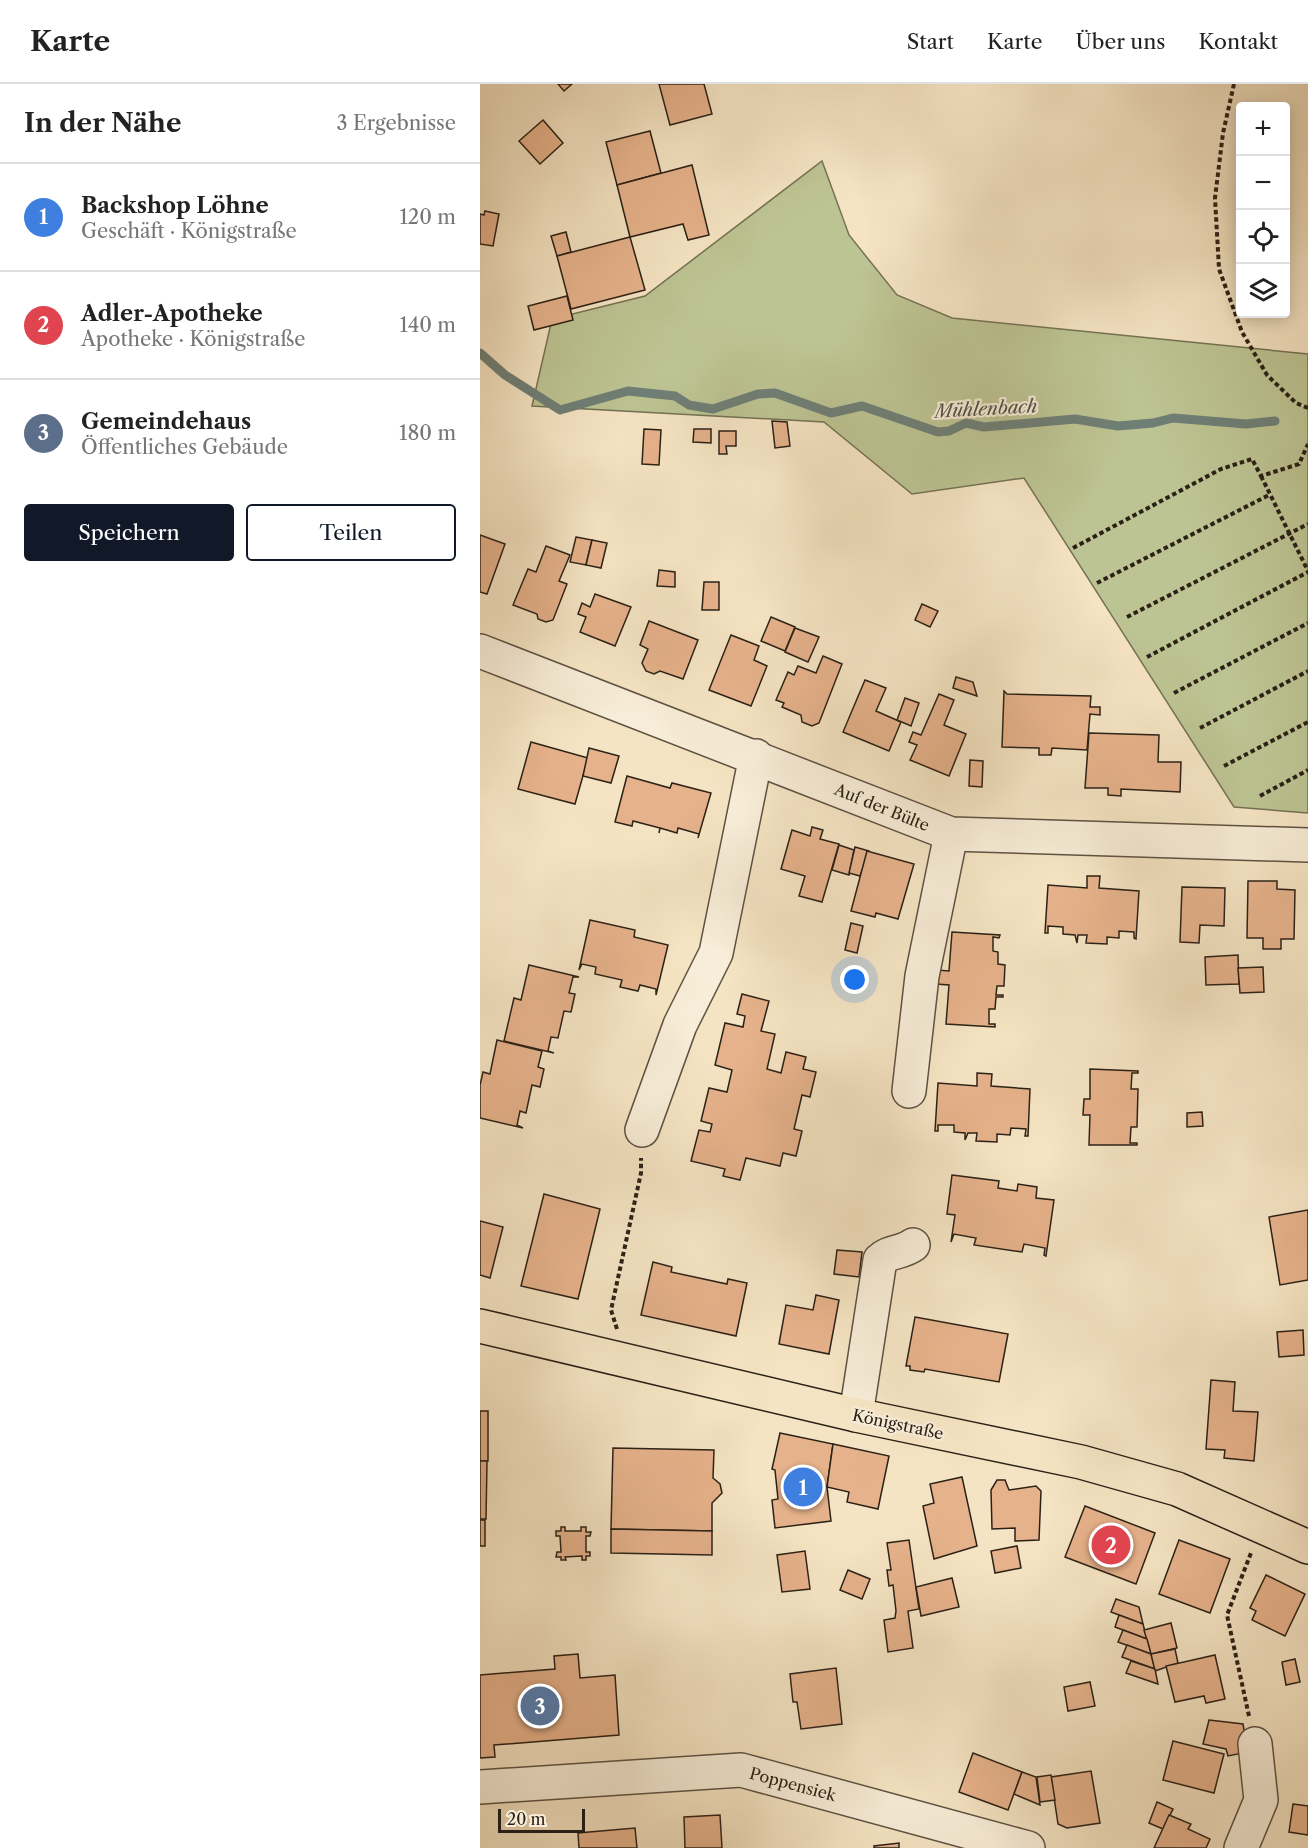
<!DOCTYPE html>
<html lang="de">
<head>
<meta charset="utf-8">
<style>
	:root { --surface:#fff; --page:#f2f2f2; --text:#222; --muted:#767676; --line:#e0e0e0; --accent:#111827 }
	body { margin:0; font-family:"Libre Caslon Text",serif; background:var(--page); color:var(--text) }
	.controls { position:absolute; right:18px; top:18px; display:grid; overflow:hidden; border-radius:6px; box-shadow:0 3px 15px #0003 }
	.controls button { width:54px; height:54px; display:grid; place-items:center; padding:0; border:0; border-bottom:2px solid var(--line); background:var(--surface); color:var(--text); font:30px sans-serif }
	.scale { position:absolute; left:18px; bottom:15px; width:87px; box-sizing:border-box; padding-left:6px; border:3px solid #2b2117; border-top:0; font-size:16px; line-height:21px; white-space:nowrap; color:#2b2117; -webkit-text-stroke:4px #f8edd8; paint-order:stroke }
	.you { position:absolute; left:375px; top:896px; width:21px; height:21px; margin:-15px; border:4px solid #fff; border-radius:50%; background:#1a73e8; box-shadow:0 0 0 9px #1a73e833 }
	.badge { display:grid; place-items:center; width:39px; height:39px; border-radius:50%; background:var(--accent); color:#fff; font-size:20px; font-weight:700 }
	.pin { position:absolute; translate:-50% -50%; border:3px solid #fff; box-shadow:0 2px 6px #0006 }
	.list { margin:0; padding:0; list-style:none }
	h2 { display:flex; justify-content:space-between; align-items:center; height:78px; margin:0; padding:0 24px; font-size:26px }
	h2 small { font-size:20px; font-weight:400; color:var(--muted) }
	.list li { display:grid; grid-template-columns:39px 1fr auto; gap:18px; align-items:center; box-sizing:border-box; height:108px; padding:0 24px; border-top:2px solid var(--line) }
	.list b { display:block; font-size:22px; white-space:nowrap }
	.list p { margin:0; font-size:20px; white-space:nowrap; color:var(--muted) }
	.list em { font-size:20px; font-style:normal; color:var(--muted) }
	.actions { display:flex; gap:12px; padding:18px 24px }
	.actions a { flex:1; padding:14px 0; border:2px solid var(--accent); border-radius:6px; text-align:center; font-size:21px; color:var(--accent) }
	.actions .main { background:var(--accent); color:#fff }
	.icon { flex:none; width:33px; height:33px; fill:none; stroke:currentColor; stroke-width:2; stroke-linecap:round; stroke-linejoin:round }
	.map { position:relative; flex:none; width:828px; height:1764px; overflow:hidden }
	header { display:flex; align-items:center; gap:36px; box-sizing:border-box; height:84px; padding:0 30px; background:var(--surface); border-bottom:2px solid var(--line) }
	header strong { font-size:28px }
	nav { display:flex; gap:33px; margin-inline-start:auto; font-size:21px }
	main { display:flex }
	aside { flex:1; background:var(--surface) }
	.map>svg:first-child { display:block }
	.green { fill:#bdc493; stroke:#747255; stroke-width:1.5 }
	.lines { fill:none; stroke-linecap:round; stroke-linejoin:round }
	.stream { stroke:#6f7f76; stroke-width:9 }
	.building { fill:#e6b28b; stroke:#2b2117; stroke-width:1.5 }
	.minor-casing { stroke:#5e5242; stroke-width:36 }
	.major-casing { stroke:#2b2117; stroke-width:36 }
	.path { stroke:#2b2117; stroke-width:4; stroke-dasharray:4.5 3; stroke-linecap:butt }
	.minor { stroke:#f8edd8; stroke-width:33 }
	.major { stroke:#f5e4c3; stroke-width:33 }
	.labels { text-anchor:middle; stroke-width:4.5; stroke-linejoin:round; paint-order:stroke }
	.street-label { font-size:16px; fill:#2b2117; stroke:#f8edd8 }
	.water-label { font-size:18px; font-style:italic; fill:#4d5046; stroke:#f8edd8 }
</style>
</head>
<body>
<header>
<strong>Karte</strong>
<nav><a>Start</a><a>Karte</a><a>Über uns</a><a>Kontakt</a></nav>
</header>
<main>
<aside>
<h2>In der Nähe<small>3 Ergebnisse</small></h2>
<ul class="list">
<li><span class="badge" style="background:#3f7fe0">1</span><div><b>Backshop Löhne</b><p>Geschäft · Königstraße</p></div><em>120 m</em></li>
<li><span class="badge" style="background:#e0444e">2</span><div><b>Adler-Apotheke</b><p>Apotheke · Königstraße</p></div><em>140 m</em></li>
<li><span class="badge" style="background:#5c6f8a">3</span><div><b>Gemeindehaus</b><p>Öffentliches Gebäude</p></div><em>180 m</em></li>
</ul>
<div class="actions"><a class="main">Speichern</a><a>Teilen</a></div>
</aside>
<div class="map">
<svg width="828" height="1764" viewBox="0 0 828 1764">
	<rect width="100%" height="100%" fill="#f5e4c3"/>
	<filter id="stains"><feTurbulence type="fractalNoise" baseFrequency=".00333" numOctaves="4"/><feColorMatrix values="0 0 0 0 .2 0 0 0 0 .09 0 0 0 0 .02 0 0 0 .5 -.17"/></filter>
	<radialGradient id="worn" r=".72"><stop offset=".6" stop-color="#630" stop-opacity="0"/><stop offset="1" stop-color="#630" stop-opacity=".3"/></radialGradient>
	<polygon class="green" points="342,77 369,151 417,211 472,234 828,270 828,729 754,723 544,394 432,410 344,338 52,322 72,235 165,212"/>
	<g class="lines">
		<polyline class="stream" points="0,269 25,291 80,326 148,307 195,312 209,321 233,325 278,310 295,309 351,329 382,322 458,348 469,347 486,339 504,343 595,335 638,342 673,339 693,334 766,340 795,337"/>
	</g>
	<g class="building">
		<polygon points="78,0 92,0 84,7"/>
		<polygon points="179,0 224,0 232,30 190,41"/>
		<polygon points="63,36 83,59 60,80 39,57"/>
		<polygon points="170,47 181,89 137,101 126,58"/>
		<polygon points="212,81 229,151 208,156 203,140 150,153 137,101"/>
		<polygon points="5,127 19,130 13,162 0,160 0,130 4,131"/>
		<polygon points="86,148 91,168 77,172 71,152"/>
		<polygon points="150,153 165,206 91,225 77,172"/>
		<polygon points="87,212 93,236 54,246 48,222"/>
		<polygon points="292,337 307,338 310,362 295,364"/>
		<polygon points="164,345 181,346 179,381 162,380"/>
		<polygon points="214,345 231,345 231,359 213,358"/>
		<polygon points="239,347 256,347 256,362 246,362 247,370 239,370"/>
		<polygon points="0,451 25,460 7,510 0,508"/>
		<polygon points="96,453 112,456 106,481 90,478"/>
		<polygon points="112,456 127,459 121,484 106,481"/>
		<polygon points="66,462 90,471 79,497 87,500 73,536 66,538 58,535 57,530 33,521 48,485 56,488"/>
		<polygon points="179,486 195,488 195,503 177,502"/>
		<polygon points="224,498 239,498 239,526 222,526"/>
		<polygon points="115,510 151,523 135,562 100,548 106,533 98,530 102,519 110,523"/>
		<polygon points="442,520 458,527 450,543 435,536"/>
		<polygon points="291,533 315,543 305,567 281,557"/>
		<polygon points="169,537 218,556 203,595 180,587 174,590 166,587 162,579 168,565 160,561"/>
		<polygon points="315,544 339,553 328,578 305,568"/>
		<polygon points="251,551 279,562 274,576 287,582 271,622 229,606"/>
		<polygon points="343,572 362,580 339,639 332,642 322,638 321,631 302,623 304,619 296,616 308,588 314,591 318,582 336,589"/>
		<polygon points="476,593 493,598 497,612 473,604"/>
		<polygon points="385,596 406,604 396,627 421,638 409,667 363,648"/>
		<polygon points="524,607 527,610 611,612 610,623 620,623 620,631 610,630 607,666 572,664 571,671 559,671 559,664 522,663"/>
		<polygon points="459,610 474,616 464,641 486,650 469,692 430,676 437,661 429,658 433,648 441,651"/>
		<polygon points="425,614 439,619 431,642 417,636"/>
		<polygon points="609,649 679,651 678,678 701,678 700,708 641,705 641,712 628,711 628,704 605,704"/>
		<polygon points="51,658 108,674 95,720 38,705"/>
		<polygon points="109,664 139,672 131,699 103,692"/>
		<polygon points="490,676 503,677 502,703 489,702"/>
		<polygon points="147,692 190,704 192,699 231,709 218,754 219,750 198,744 197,749 180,744 179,749 180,744 153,737 152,742 135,738"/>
		<polygon points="332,743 343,746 340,755 359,760 342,818 319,812 325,792 301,785 312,746 330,752"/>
		<polygon points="359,761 374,766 369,791 352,786"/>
		<polygon points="375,763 389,767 380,792 369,789"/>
		<polygon points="387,767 434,780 418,835 396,829 395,833 371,827"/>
		<polygon points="607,792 620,792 619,804 659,807 656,855 654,854 654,848 639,847 639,854 627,853 627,860 606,859 607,851 598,851 597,859 595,851 583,850 583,843 568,842 568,849 565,849 568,801 607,804"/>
		<polygon points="768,797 797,797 797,805 815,806 814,855 801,855 801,865 783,865 783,854 767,854"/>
		<polygon points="702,803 745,804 744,842 720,841 719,859 700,858"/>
		<polygon points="110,836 155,846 154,853 188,861 176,911 176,905 160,901 158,907 140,903 142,896 115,890 116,883 102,880 99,886"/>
		<polygon points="371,839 383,842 377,869 365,866"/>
		<polygon points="472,848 520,851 519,854 513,853 513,867 518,868 518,880 525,881 524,902 517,902 516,911 523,911 523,913 516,913 515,925 509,925 509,940 515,940 515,943 466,940 469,901 456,900 457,886 469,887"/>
		<polygon points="758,871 759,900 726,901 725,873"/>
		<polygon points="49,881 99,893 93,893 89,909 95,910 91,928 84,927 78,954 71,953 68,967 74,969 24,957 34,914 41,916"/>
		<polygon points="783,883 784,908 760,909 758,884"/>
		<polygon points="262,910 289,917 281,947 295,950 287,985 301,989 306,968 326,973 323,985 336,988 330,1013 322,1011 314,1045 322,1047 316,1072 303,1069 300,1082 266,1074 260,1096 243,1092 245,1085 211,1077 219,1046 230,1048 232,1040 221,1037 229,1004 247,1008 252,986 235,981 245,939 263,943 265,932 257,930"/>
		<polygon points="17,956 62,967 58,983 64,985 60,1003 52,1001 46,1029 40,1027 37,1041 43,1044 0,1034 0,1001 3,988 10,990"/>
		<polygon points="610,985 658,987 658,989 652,989 651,1005 658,1005 657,1043 651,1043 650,1059 657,1059 657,1061 609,1061 610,1031 603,1031 604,1015 610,1015"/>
		<polygon points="497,989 512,990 511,1002 550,1005 548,1052 545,1052 546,1045 531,1044 530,1051 517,1050 517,1058 496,1057 497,1049 488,1049 485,1056 485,1049 474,1048 474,1041 458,1041 458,1047 455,1047 458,999 497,1002"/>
		<polygon points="722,1028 723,1042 707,1043 707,1029"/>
		<polygon points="472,1091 519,1097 518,1104 537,1107 538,1100 557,1103 556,1114 574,1116 566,1172 564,1171 565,1164 544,1160 542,1168 494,1161 496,1154 474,1150 471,1158 475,1131 467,1130"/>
		<polygon points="64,1110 120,1125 98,1215 41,1202"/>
		<polygon points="828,1126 828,1196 800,1201 789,1133"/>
		<polygon points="0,1137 23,1143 10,1194 0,1191"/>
		<polygon points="357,1166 382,1168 379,1193 354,1190"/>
		<polygon points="173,1178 192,1183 191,1188 247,1200 248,1195 267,1199 256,1252 161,1231"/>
		<polygon points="336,1211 359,1216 349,1270 299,1260 306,1221 333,1226"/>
		<polygon points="435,1233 528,1250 519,1298 445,1285 444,1288 430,1286 430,1282 426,1282"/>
		<polygon points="823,1246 824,1271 799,1273 797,1248"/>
		<polygon points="731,1296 755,1298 753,1327 778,1328 774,1377 744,1374 745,1366 726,1365"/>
		<rect x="0" y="1327" width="8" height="50"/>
		<polygon points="300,1349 353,1360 347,1403 351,1437 295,1444 292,1416 298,1415 295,1386 292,1385"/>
		<polygon points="353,1360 409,1372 398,1425 367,1418 369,1408 347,1403"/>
		<polygon points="133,1364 234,1366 233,1394 240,1400 242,1409 232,1419 232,1447 131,1445"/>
		<polygon points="0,1377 7,1377 6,1435 0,1435"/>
		<polygon points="482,1393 497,1462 454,1475 443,1422 454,1419 450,1400"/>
		<polygon points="517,1396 525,1396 529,1406 556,1402 561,1407 559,1456 535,1457 535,1444 512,1445 511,1406"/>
		<polygon points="605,1422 675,1449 656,1500 585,1473"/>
		<rect x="0" y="1436" width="5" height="26"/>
		<polygon points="81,1443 85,1443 85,1447 101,1447 101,1443 106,1443 106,1448 111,1448 110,1452 106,1452 106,1468 110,1468 110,1472 106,1472 106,1476 102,1476 102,1472 85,1473 86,1476 81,1476 81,1473 76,1473 77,1468 81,1468 80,1452 76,1452 76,1447 81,1447"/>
		<polygon points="131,1445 232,1447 232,1471 131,1469"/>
		<polygon points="429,1456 439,1525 428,1527 433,1564 408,1568 404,1536 415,1534 416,1527 413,1501 409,1502 407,1486 411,1486 407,1459"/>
		<polygon points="699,1456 750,1475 730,1529 679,1510"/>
		<polygon points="537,1462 541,1484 515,1489 511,1467"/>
		<polygon points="325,1467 330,1505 302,1508 297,1471"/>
		<polygon points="368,1486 390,1495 382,1515 360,1506"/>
		<polygon points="786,1491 825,1510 805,1552 772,1536 776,1527 770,1524"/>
		<polygon points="472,1494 479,1523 441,1532 436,1503"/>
		<polygon points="636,1515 659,1523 663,1540 631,1528"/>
		<polygon points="639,1531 663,1540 667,1555 635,1543"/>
		<polygon points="691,1539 697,1564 671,1570 664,1546"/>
		<polygon points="643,1546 667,1555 671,1570 638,1558"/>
		<polygon points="647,1561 671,1570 675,1585 642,1573"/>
		<polygon points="695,1565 698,1579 675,1587 671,1570"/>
		<polygon points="98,1570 100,1594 135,1591 139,1651 14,1661 15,1673 0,1674 0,1591 75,1585 74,1572"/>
		<polygon points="735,1571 745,1615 726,1619 724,1612 695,1618 686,1582"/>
		<polygon points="815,1575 820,1598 806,1601 802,1578"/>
		<polygon points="651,1577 675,1585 678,1600 646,1589"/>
		<polygon points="356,1584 362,1640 321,1645 317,1618 313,1618 310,1590"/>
		<polygon points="610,1598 615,1622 588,1627 584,1603"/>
		<polygon points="729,1636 763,1640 768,1668 748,1672 746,1665 723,1660"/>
		<polygon points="693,1657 744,1670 734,1709 683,1696"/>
		<polygon points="493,1669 542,1688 528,1726 479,1708"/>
		<polygon points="611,1687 620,1739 587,1744 578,1740 571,1693"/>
		<polygon points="542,1688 556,1693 560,1721 534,1710"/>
		<polygon points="571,1691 575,1716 560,1718 557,1693"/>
		<polygon points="677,1718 693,1725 683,1745 669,1739"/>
		<polygon points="813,1720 828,1722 828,1751 809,1748"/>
		<polygon points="240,1731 242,1764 205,1764 204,1733"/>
		<polygon points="689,1731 711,1740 708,1745 730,1755 726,1764 674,1764"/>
		<polygon points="155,1744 157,1764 99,1764 98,1749"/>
		<polygon points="419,1759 419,1764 394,1764 394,1762"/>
	</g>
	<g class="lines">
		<g class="minor-casing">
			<g id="minor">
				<polyline points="0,567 471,750 828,761"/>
				<polyline points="429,1007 442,892 471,750"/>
				<polyline points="162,1046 200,941 236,869 276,672"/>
				<path d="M376 1331 400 1176C409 1167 422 1169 433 1161"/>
				<polyline points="0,1703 261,1686 548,1764"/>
				<polyline points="761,1764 781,1716 775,1660"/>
			</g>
		</g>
		<g class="major-casing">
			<polyline id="major" points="0,1242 376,1331 601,1378 697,1405 828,1463"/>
		</g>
		<g class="path">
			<polyline points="754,0 743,49 735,114 739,185 762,248 787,291 816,319 828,324"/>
			<polyline points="781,392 828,487"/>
			<polyline points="593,464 741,385 772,375 781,392 819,380 828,360"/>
			<polyline points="617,499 789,411"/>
			<polyline points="647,533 828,440"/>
			<polyline points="667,573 828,488"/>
			<polyline points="694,609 828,539"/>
			<polyline points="720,644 828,587"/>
			<polyline points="744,682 828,638"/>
			<polyline points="780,712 828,686"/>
			<polyline points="137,1245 131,1226 161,1089 161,1074"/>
			<polyline points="769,1632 747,1531 771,1469"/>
		</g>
		<use href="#minor" class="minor"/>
		<use href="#major" class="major"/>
	</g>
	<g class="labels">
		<g class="street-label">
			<text transform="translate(402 723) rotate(22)" y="6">Auf der Bülte</text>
			<text transform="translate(418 1340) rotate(12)" y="6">Königstraße</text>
			<text transform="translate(313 1700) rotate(15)" y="6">Poppensiek</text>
		</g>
		<g class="water-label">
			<text transform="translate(506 325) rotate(-3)" y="6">Mühlenbach</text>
		</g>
	</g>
	<rect width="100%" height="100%" filter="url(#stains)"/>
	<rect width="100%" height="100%" fill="url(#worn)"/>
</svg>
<div class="controls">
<button>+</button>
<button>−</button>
<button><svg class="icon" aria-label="locate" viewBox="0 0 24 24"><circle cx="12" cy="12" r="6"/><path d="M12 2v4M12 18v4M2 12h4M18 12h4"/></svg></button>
<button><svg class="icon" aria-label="layers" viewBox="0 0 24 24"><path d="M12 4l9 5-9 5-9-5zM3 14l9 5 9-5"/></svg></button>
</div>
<div class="scale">20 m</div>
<div class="you"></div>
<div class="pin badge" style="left:323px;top:1403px;background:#3f7fe0">1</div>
<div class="pin badge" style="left:631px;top:1461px;background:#e0444e">2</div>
<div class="pin badge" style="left:60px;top:1622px;background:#5c6f8a">3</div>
</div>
</main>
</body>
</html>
